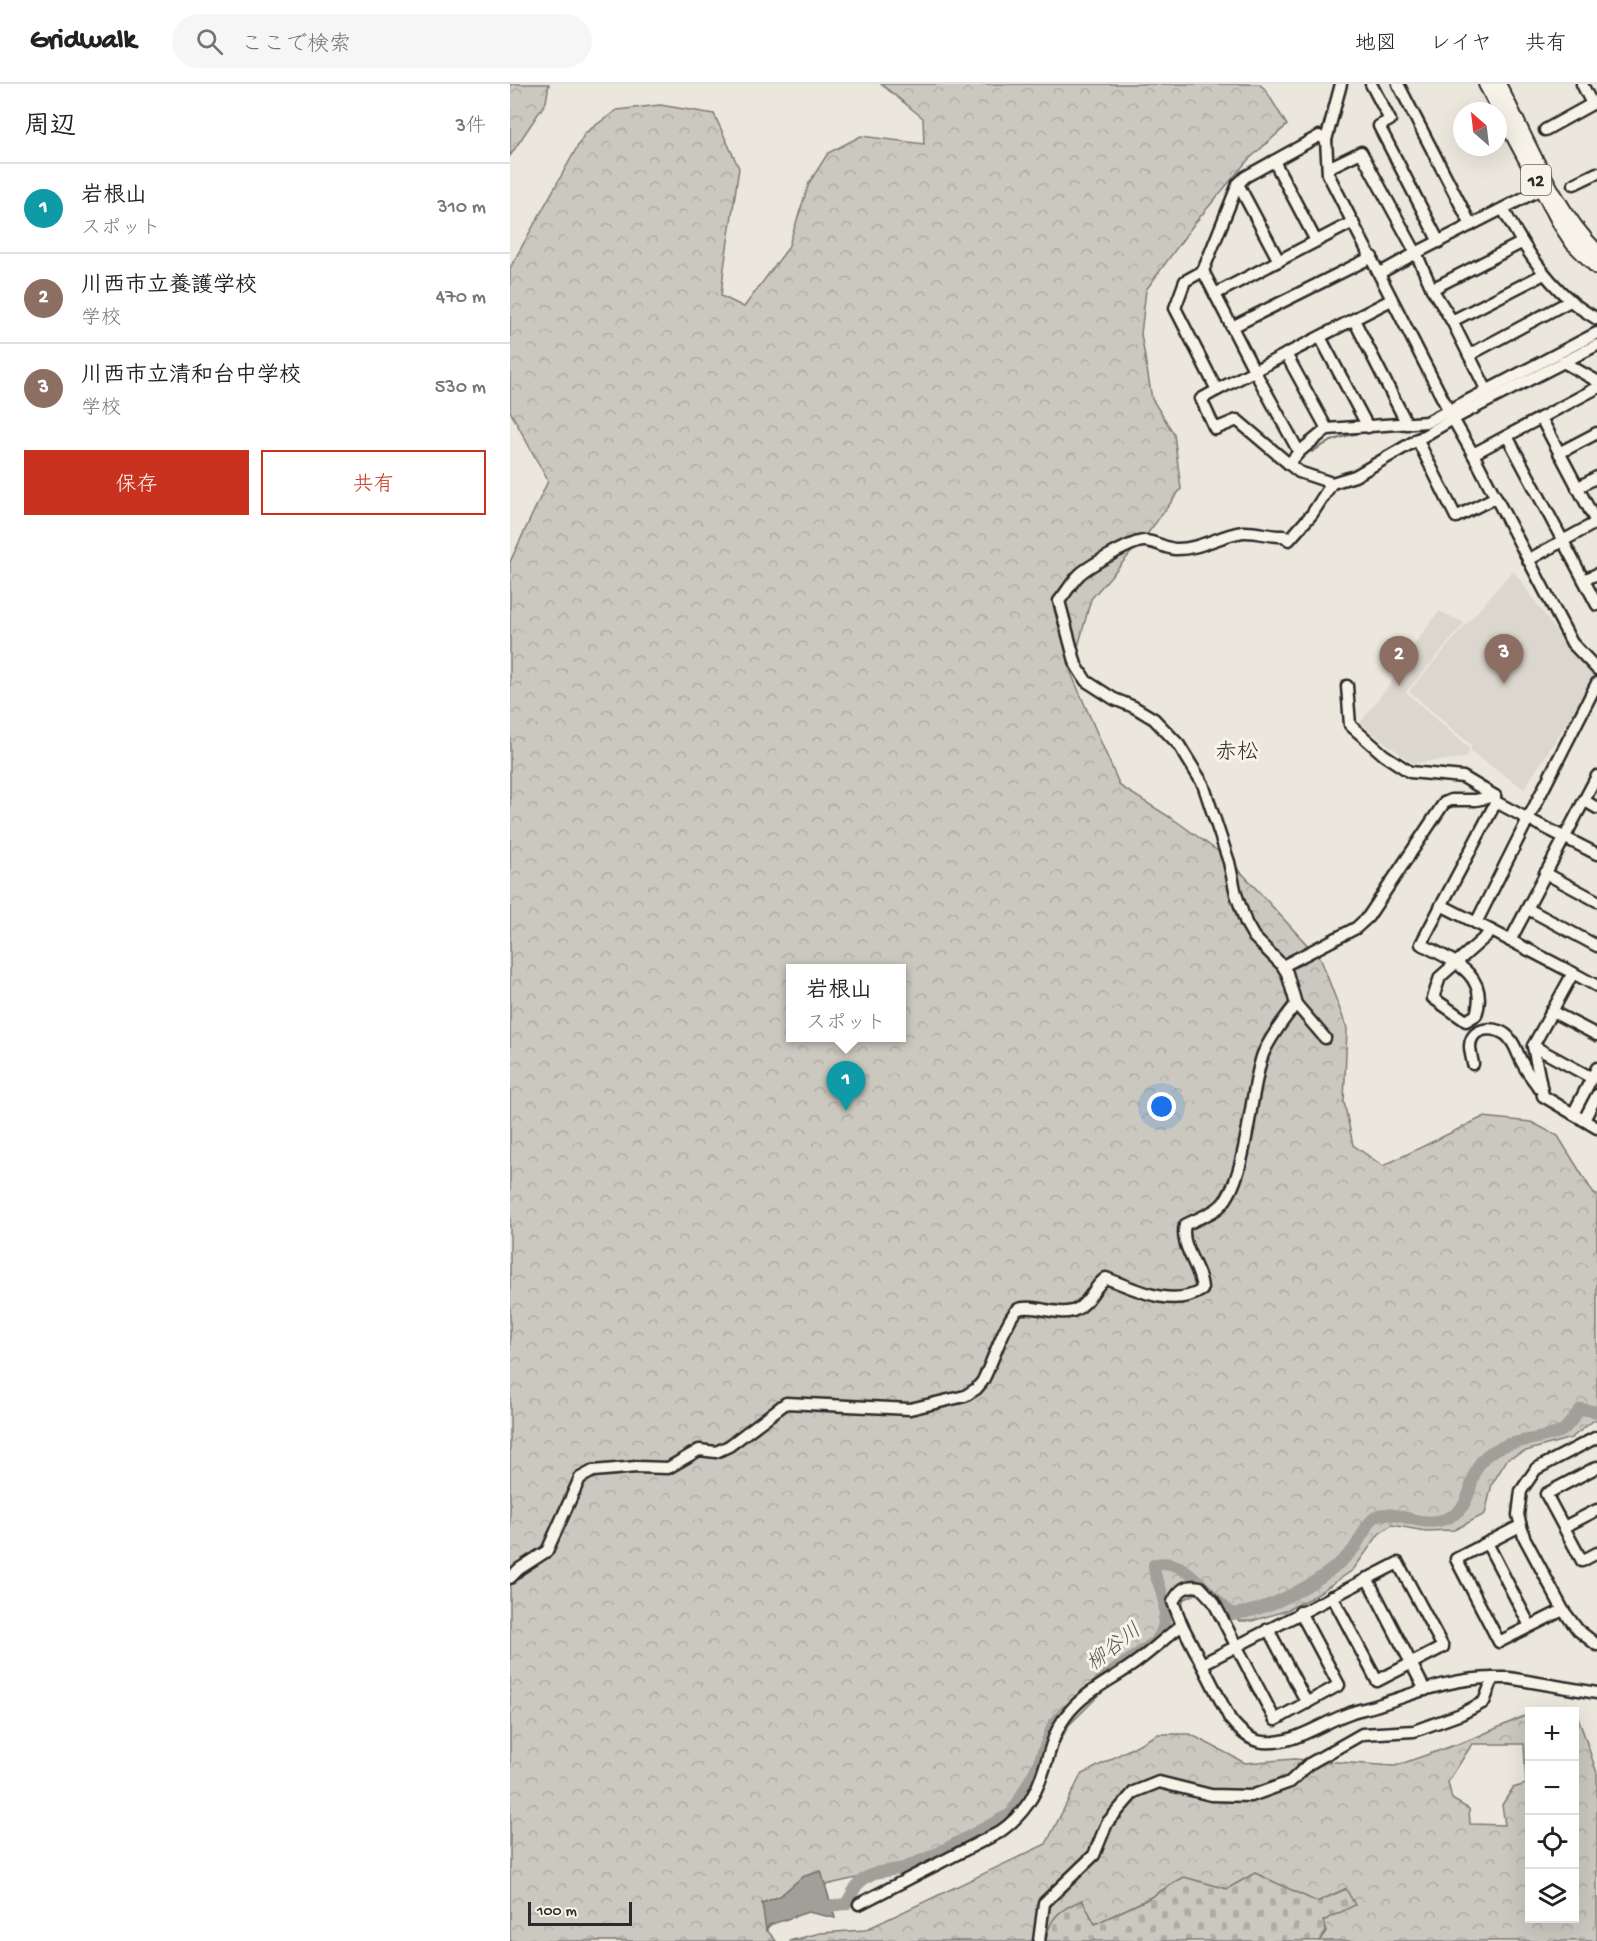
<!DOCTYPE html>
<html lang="ja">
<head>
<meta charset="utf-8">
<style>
	:root { --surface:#fff; --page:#f6f6f6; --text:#222; --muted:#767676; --line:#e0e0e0; --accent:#c8321e }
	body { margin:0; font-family:"Gochi Hand","Klee One",sans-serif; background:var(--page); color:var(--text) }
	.controls { position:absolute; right:18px; bottom:18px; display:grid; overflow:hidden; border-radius:0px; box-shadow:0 6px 24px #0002 }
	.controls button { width:54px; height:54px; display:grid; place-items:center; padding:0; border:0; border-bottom:2px solid var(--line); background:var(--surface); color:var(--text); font:30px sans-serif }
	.compass { position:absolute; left:943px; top:18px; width:54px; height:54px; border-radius:50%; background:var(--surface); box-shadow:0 6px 24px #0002; rotate:332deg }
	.scale { position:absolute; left:18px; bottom:15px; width:104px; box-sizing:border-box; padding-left:6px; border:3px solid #2b2b2b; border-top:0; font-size:16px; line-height:21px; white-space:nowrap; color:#2b2b2b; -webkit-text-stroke:4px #f7f3e8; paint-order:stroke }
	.you { position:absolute; left:652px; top:1023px; width:21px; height:21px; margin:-15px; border:4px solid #fff; border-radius:50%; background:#1a73e8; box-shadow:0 0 0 9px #1a73e833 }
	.badge { display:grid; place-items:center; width:39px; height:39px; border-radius:50%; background:var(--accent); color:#fff; font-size:20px; font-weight:700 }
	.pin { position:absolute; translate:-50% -50px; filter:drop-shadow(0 2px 3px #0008) }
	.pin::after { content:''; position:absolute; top:32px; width:21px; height:18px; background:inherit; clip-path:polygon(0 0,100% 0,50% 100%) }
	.popup { position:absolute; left:276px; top:880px; width:120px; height:78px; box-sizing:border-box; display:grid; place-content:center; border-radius:0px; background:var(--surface); filter:drop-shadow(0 2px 4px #0005); font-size:20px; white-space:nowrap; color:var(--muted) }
	.popup b { font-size:22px; color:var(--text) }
	.popup::after { content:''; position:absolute; left:50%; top:100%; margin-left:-12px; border:12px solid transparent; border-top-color:var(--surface) }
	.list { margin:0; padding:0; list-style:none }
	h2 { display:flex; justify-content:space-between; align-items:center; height:78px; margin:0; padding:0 24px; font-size:26px }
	h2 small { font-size:20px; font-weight:400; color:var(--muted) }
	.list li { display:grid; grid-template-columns:39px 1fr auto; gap:18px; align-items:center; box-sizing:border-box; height:90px; padding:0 24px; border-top:2px solid var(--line) }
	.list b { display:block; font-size:22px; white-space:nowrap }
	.list p { margin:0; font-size:20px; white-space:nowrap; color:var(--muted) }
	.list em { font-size:20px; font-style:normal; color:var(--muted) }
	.actions { display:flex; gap:12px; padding:18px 24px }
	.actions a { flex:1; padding:14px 0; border:2px solid var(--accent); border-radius:0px; text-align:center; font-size:21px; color:var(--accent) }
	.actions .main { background:var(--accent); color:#fff }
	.icon { flex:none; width:33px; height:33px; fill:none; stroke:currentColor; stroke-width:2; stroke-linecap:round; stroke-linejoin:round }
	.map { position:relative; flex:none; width:1087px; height:1857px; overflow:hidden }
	header { display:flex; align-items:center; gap:36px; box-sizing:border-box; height:84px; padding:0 30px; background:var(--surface); border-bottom:2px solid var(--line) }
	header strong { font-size:28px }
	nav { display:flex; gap:33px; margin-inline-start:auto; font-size:21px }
	.search { width:420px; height:54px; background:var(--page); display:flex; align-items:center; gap:15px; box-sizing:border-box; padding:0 21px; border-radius:33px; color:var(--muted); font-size:22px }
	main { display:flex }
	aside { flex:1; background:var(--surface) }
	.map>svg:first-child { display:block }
	.built { fill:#dbd7ce }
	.forest { fill:url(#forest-crowns); stroke:#7b7a75; stroke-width:1.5; fill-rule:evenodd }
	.cemetery { fill:url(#cemetery-stones); stroke:#7b7a75; stroke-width:1.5 }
	.water { fill:#a29f98; stroke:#72716c; stroke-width:1.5 }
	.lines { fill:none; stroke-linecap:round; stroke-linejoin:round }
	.stream { stroke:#72716c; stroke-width:2 }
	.river { stroke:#a29f98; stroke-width:12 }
	.minor-casing { stroke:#2b2b2b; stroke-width:15 }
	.major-casing { stroke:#2b2b2b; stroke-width:18 }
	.minor { stroke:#f7f3e8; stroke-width:10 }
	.major { stroke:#f7f3e8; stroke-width:14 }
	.labels { text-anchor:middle; stroke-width:6; stroke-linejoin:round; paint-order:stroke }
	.shield { fill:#f7f3e8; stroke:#686764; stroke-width:1.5 }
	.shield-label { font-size:18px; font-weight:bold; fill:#2b2b2b }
	.water-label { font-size:21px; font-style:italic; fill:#555451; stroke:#f7f3e8 }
	.quarter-label { font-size:22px; fill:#2b2b2b; stroke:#f7f3e8 }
</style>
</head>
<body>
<header>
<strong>Gridwalk</strong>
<div class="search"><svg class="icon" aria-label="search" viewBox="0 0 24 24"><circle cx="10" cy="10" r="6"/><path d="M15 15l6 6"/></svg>ここで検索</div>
<nav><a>地図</a><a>レイヤ</a><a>共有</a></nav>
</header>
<main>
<aside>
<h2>周辺<small>3件</small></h2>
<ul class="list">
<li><span class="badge" style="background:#0f9aa8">1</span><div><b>岩根山</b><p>スポット</p></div><em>310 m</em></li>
<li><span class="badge" style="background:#8d6e63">2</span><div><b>川西市立養護学校</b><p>学校</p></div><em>470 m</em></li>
<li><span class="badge" style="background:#8d6e63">3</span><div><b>川西市立清和台中学校</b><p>学校</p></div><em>530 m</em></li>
</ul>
<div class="actions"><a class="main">保存</a><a>共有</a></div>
</aside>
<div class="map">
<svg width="1087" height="1857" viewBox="0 0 1087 1857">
	<defs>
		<pattern id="forest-crowns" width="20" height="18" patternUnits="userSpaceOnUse" patternTransform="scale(1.5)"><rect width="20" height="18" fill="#cbc8bf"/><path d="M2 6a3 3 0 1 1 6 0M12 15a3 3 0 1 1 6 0" fill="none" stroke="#aeaca4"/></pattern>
		<pattern id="cemetery-stones" width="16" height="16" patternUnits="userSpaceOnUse" patternTransform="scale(1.5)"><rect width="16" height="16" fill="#cbc8bf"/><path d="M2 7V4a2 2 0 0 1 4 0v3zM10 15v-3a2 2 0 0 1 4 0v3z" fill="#aeaca4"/></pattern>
	</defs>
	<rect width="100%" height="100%" fill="#ebe7dd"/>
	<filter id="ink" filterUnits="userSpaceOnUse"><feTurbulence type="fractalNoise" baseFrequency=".0167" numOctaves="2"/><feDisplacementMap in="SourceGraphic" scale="12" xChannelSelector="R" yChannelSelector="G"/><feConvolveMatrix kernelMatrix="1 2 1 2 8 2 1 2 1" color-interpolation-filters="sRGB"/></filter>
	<g filter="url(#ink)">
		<g class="built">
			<polygon points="1003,486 1061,569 1086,594 1014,705 961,668 961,661 899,607"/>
			<polygon points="929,527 955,539 896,608 960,665 956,674 902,679 850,639 882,597 895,573"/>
		</g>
		<g class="forest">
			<polygon points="0,0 39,0 36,18 0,72"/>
			<path d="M371 0H749L755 5 777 41 738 76 684 140 636 206 631 250 642 315 664 350 671 405 638 449 581 515 561 589 610 702 666 737 720 776 811 876 837 944 834 1018 843 1061 873 1082 973 1033 1021 1038 1048 1052 1084 1110 1087 1111V1337H1083L1061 1354 1019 1366 998 1374 982 1400 975 1430 944 1446 915 1447 882 1441 869 1450 843 1486 804 1512 775 1527 742 1537H729L706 1511 688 1509 674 1515 666 1535 559 1641 506 1739 430 1781H404L302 1804 256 1845 266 1857H0V478L38 397 0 327V184L75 49 107 26 150 21 204 30 229 84 214 184 211 212 234 223 278 164 299 99 318 69 351 52 414 60 413 34ZM280 884H392V954H280Z"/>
			<path d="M1019 1630 1020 1834H1064L1065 1630H1067L1087 1689V1857H809L816 1847 812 1837 835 1805 807 1818 745 1789 717 1805 674 1793 636 1816 585 1840 572 1816 538 1844 536 1857H279L310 1849 355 1846 536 1760 571 1691 648 1650H680L735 1679 784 1675 885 1682 962 1655ZM962 1660H1014L1016 1700 1003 1704 992 1721 995 1741 960 1740 959 1725 942 1715 938 1698Z"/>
		</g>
		<path class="cemetery" d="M745 1789 807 1818 836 1805 845 1821 813 1837 816 1847 809 1857H536C539 1833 551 1825 572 1816L585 1840 636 1816 674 1793 717 1805Z"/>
		<polygon class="water" points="311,1787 325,1834 298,1828 259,1841 256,1846 252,1819 270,1812 292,1793"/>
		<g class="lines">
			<path class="stream" d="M802 368C835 344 867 349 905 344"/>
			<g class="river">
				<path d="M590 1597 646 1557C659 1539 656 1520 649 1500 646 1494 644 1488 644 1481 677 1470 700 1516 723 1530 760 1527 816 1495 842 1467 851 1457 856 1436 869 1431 885 1426 909 1443 932 1436 968 1426 954 1392 976 1372 996 1355 1027 1357 1050 1348 1060 1343 1063 1332 1071 1325L1087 1328"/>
				<polyline points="311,1823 336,1820 347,1801 355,1794 364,1789 394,1784 426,1770 502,1729 528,1681 543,1641 556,1626"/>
			</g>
			<g class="minor-casing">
				<g id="minor">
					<polyline points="831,0 816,56 818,90 943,335 963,370 1062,559 1087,585"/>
					<polyline points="861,0 880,36 869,42 929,158"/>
					<polyline points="888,0 961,141"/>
					<polyline points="1035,46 1082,20 1072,0"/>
					<polyline points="816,56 809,52 735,93 728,100 693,187 675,197 665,224 707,306 691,315 705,345 727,336 779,380 789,368 817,345 917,338 1087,249"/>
					<polyline points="764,77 806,157"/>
					<polyline points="818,84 851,68 906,169 922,205 942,237 977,307"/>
					<polyline points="728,100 769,177"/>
					<polyline points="1064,100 1087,89"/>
					<path d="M993 125C1011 158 1031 191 1060 216 1068 224 1078 229 1087 235"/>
					<polyline points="693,187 744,286 789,368"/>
					<polyline points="870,189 906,169 1031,105"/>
					<polyline points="922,205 1011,159"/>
					<polyline points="705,210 843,138"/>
					<polyline points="844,236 897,340"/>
					<polyline points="942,237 1034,190"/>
					<polyline points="722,243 862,173"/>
					<polyline points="810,253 858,343"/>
					<polyline points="776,270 817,345"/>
					<polyline points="959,271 1060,217"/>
					<polyline points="1053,278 1087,297"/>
					<polyline points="707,306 881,216"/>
					<polyline points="1031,334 1086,438"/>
					<polyline points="997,352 1087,521"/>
					<polyline points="907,355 946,433 986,413"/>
					<polyline points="1049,369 1087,349"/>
					<polyline points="963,370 1087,304"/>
					<polyline points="779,380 789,388 822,399 845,392 943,335 1087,261"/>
					<polyline points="1067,404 1087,393"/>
					<polyline points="1018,476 1087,438"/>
					<polyline points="1074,496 1087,490"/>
					<path d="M1087 599 1018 735 986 718 911 860C941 876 980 890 966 931L956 937 923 914 930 893 982 847 1063 889 1023 962 1033 1012 1087 1044"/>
					<polyline points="837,602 840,641 874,671 900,688 953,693 985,712"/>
					<polyline points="1075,717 1087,724"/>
					<polyline points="1035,789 1087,817"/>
					<polyline points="931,821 982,847"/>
					<polyline points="1018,825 1087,862"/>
					<polyline points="966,839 1018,735 1087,770"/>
					<polyline points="1000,857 1087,692"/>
					<polyline points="773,882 846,844 858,833 934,719 941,716 966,716 985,712"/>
					<polyline points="1063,889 1087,902"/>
					<polyline points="1041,927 1087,951"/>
					<path d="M815 954 786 920 777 889 772 881 744 853 736 839 726 810 719 778 693 700 669 661 644 635 624 623 604 615 576 597 566 581 549 517C556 509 561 499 569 491 577 483 622 457 634 457 645 457 654 464 665 465 689 466 710 451 733 448 747 447 760 453 774 452L779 456 802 430 822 399"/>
					<polyline points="1023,962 1082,994"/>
					<path d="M963 980C962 975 960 967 960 962 961 941 990 941 1000 955 1006 962 1008 972 1013 980 1017 989 1024 996 1029 1004"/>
					<polyline points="1063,1030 1087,984"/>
					<polyline points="1074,1036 1087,1011"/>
					<polyline points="1087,1353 1026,1385 1011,1407 1008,1431 1014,1453 1053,1526 1068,1546 1087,1561"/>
					<polyline points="1087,1383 1036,1410 1072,1477 1087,1469"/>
					<polyline points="1010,1442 946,1475 989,1558 1053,1526"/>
					<polyline points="1054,1443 1087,1426"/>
					<polyline points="977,1459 1020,1542"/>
					<path d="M0 1494 9 1485 37 1467 70 1394 83 1387 106 1385 126 1383 158 1384 189 1366 206 1368 219 1362 276 1319 400 1325 455 1312 466 1305 472 1298C481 1283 496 1235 507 1226 513 1222 524 1224 530 1225 542 1227 557 1231 567 1225 580 1218 584 1202 596 1194 625 1205 662 1225 692 1206 692 1184 669 1163 675 1141 686 1135 699 1131 708 1124 738 1100 739 1007 753 970 761 952 774 935 786 920"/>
					<polyline points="857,1494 915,1606"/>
					<path d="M790 1528 829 1601 765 1636 703 1517 690 1503C676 1500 669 1506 663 1518L672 1541 720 1635C728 1645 739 1657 753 1658 784 1661 811 1639 840 1629 850 1625 861 1624 871 1620 909 1608 942 1594 983 1594"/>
					<polyline points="758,1545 797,1619"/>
					<polyline points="692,1580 888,1479 933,1563 867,1597 822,1512"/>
					<path d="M349 1820 488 1749C509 1735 524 1715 532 1691 540 1670 542 1650 556 1632 575 1606 605 1595 629 1576 644 1565 657 1552 672 1541"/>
					<polyline points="529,1857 534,1819 584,1771 597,1739 624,1708 649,1698 701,1711 741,1712 780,1698 799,1680 852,1650 904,1647 951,1630 974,1618 983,1594 999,1594 1087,1609"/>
				</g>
			</g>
			<g class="major-casing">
				<g id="major">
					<polyline points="976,0 1051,141 1063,159 1087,183"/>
					<path d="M988 0C1017 55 1043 125 1087 168"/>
				</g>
			</g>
			<use href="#minor" class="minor"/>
			<use href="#major" class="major"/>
		</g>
	</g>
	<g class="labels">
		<rect class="shield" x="1011" y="81" width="30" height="30" rx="4.5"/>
		<g class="shield-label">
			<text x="1026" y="102">12</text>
		</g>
		<g class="water-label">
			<text transform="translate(603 1562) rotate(-38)" y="7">柳谷川</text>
		</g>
		<g class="quarter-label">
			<text x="727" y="674">赤松</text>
		</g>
	</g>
</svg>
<div class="controls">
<button>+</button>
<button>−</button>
<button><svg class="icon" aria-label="locate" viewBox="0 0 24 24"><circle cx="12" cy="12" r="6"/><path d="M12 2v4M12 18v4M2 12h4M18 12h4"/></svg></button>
<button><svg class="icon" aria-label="layers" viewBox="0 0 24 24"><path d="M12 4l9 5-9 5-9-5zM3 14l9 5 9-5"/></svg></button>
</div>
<svg class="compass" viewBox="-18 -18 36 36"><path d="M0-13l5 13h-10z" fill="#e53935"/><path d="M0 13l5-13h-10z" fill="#767676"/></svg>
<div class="scale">100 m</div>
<div class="you"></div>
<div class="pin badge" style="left:336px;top:1027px;background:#0f9aa8">1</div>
<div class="popup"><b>岩根山</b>スポット</div>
<div class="pin badge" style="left:889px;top:602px;background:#8d6e63">2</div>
<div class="pin badge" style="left:994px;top:600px;background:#8d6e63">3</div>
</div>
</main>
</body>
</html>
